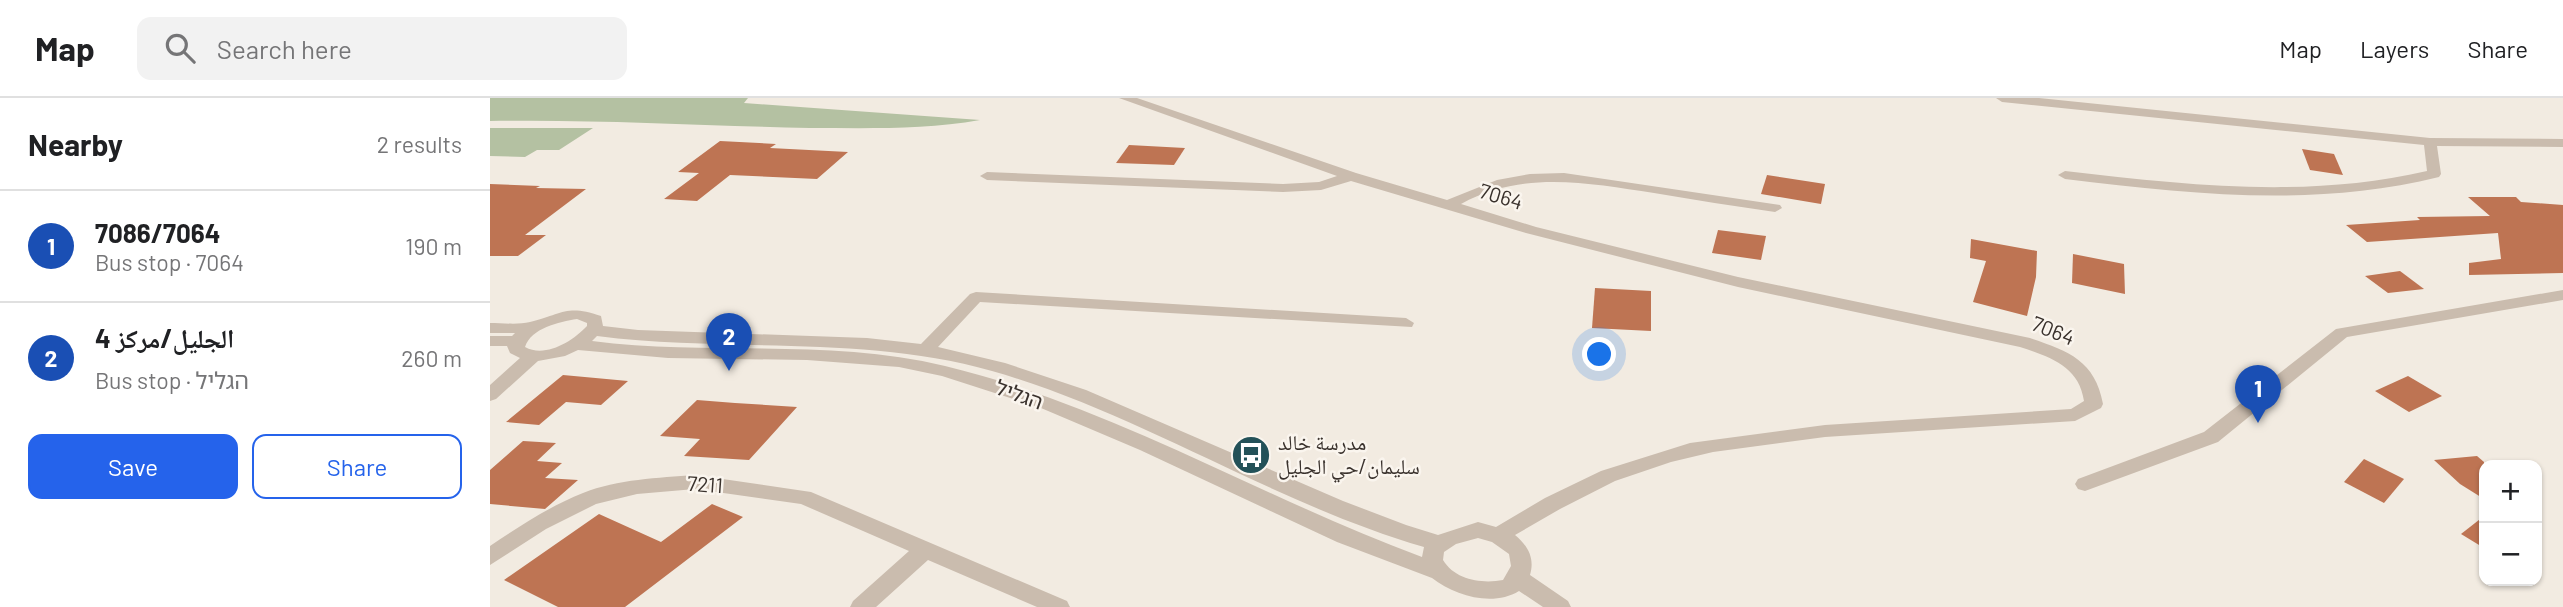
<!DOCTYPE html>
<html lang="en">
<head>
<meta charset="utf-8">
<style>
	:root { --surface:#fff; --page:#f2f2f2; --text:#202124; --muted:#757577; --line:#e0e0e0; --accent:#2563eb }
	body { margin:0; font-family:Barlow,"Noto Naskh Arabic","Noto Sans Hebrew",sans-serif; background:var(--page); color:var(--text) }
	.controls { position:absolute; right:21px; bottom:21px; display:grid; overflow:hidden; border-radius:14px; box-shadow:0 2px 5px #0004 }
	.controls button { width:63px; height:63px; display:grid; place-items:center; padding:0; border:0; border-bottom:2px solid var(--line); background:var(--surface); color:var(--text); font:35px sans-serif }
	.you { position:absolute; left:1110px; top:257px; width:24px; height:24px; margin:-18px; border:5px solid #fff; border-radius:50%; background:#1a73e8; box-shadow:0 0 0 10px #1a73e833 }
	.badge { display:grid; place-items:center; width:46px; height:46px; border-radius:50%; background:var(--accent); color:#fff; font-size:23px; font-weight:700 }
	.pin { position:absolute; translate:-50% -58px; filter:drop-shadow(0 2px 4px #0008) }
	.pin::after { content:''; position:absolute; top:37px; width:24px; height:21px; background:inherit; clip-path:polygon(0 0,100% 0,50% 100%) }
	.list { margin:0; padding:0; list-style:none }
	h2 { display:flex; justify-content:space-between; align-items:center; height:91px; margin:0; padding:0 28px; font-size:30px }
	h2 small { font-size:23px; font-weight:400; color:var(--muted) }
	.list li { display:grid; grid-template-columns:46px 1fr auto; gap:21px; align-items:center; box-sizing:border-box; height:112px; padding:0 28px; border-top:2px solid var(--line) }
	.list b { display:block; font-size:26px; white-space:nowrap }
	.list p { margin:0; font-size:23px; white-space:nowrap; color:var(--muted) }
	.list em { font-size:23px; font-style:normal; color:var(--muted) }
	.actions { display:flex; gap:14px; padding:21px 28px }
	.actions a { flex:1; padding:16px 0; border:2px solid var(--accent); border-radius:14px; text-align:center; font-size:24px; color:var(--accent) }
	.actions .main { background:var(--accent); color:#fff }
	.icon { flex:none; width:38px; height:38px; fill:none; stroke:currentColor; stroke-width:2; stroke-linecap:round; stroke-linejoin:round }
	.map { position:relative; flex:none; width:2073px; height:509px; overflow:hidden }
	header { display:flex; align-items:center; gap:42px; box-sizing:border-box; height:98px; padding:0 35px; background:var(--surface); border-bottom:2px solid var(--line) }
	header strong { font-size:33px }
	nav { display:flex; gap:38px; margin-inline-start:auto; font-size:24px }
	.search { width:490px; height:63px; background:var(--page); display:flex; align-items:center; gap:18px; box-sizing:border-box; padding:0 24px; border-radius:14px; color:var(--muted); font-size:26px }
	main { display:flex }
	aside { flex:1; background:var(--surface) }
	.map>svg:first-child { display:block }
	.green { fill:#b4c1a2 }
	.building { fill:#be7453 }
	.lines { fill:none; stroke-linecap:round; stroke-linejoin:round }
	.street { fill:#cabcae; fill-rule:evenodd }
	.labels { text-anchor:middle; stroke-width:5; stroke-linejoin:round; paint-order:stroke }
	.street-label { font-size:21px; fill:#39312c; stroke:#faf5ee }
	.poi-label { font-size:21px; fill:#39312c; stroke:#faf5ee; text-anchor:start }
</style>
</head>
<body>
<header>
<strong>Map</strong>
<div class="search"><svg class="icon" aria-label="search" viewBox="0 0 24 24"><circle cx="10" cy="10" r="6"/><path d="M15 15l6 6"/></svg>Search here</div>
<nav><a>Map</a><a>Layers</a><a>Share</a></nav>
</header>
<main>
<aside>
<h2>Nearby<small>2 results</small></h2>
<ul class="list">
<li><span class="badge" style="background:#1a4fb4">1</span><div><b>7086/7064</b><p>Bus stop · 7064</p></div><em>190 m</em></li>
<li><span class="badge" style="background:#1a4fb4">2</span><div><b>الجليل/مركز 4</b><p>Bus stop · הגליל</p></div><em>260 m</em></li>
</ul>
<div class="actions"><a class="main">Save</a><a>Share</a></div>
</aside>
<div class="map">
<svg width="2073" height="509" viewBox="0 0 2073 509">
	<rect width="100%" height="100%" fill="#f2ebe1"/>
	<g class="green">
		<path d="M0 0H258L254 5 490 22C434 32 377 30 320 30 213 28 107 21 0 23Z"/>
		<polygon points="0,30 103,30 69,52 47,52 35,59 0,58"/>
	</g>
	<g class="building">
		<polygon points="230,43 286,46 280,50 358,54 327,81 240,77 207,103 174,101 209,75 188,74"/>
		<polygon points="639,47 695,50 684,67 626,65"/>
		<polygon points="1812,51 1844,56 1853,77 1820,72"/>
		<polygon points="1277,77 1335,86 1331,106 1271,96"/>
		<polygon points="0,86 50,88 46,90 96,91 35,137 56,137 28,158 0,158"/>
		<polygon points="1978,99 2026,99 2031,104 2073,107 2073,175 1979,177 1979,165 2011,161 2008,135 1877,144 1856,127 1930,122 1927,119 2000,118"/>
		<polygon points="1228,132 1276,138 1271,162 1222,155"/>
		<polygon points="1481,141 1547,153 1546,179 1537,218 1483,204 1496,163 1480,160"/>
		<polygon points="1583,156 1634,166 1635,196 1582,185"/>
		<polygon points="1910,173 1934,191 1898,195 1875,178"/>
		<polygon points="1105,190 1161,193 1161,233 1102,230"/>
		<polygon points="73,277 138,283 111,307 76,304 49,327 16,324"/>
		<polygon points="1918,278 1952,298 1919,314 1885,293"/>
		<polygon points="207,302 245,305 307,309 259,362 194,358 210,341 170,338"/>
		<polygon points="33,343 66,345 47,363 72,365 55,380 88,382 55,411 0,406 0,372"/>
		<polygon points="1987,358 1994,364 1994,401 1970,386 1944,362"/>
		<polygon points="1874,361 1914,381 1894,405 1854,384"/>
		<polygon points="222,406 253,419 135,509 68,509 14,482 109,416 171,444"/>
		<polygon points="1994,418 1994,450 1971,436"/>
	</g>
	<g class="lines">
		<g class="street">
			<path d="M629 0H647L866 75 957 102 1007 82 1040 76 1074 75 1290 107 1292 110 1285 114C1245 108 1204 102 1164 95 1098 85 1032 72 971 106L1046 129 1248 179 1540 240C1578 253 1605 262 1613 306L1611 310 1585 323 1335 339 1223 354 1181 364 1125 383 1070 411 1025 437C1038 448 1045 460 1040 477L1078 503 1081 509H1053L1029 493C1003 509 965 498 942 480L847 444 650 352 551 310 452 278 409 269 317 262 178 260 88 252 75 258 48 263 6 301 0 303V287L30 260 20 255 17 248H0V238H22L25 235H0V225C12 225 28 227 40 224 72 216 77 206 111 218L113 228 148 232 377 240 431 246 480 196 486 194 916 220 924 225 922 229 490 204 448 249 515 265 596 292 853 403 916 427 948 437 988 424 1006 429 1055 400 1111 373 1200 345 1335 327 1581 311 1594 303C1589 268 1560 259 1530 249L1248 189 1036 135 861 83 831 92 793 94 497 82 490 78 497 74 793 86 829 84 847 78ZM87 221 97 225V228C82 244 55 260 35 249 41 230 69 224 87 221ZM107 238C238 255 374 236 502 273 652 316 785 406 934 449L932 459C772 400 622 308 455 268 339 240 219 258 102 243ZM988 440 1002 444 1019 456 1021 468 1013 482C992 486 965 482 953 462L954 454 966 446Z"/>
			<path d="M1506 0H1549L1940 40 2073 41V49L1947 48 1951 76 1949 79C1822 110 1703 96 1575 81L1568 77 1575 73C1697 87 1816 101 1937 73L1934 47 1512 4Z"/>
			<polygon points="2073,192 2073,202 1857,239 1728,344 1595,393 1588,391 1585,386 1588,381 1714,334 1846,231"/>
			<path d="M205 377 321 394 577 503 580 509H547L438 462 386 509H360L363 503 419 453 311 406 205 391 147 396 106 406 56 431 0 467V448C30 428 60 408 93 395 128 381 168 380 205 377Z"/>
		</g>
	</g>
	<defs>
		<g id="bus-disc" transform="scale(2.0125)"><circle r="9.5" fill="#235158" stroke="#faf5ee"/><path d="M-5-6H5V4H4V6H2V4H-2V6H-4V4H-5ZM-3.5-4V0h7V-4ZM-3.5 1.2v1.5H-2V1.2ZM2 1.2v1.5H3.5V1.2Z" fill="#fff"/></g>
	</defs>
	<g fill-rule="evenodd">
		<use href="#bus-disc" x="761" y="357"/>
	</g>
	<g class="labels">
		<g class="street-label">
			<text transform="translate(1011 99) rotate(17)" y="7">7064</text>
			<text transform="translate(1563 233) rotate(22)" y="7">7064</text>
			<text transform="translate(529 297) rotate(20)" y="7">הגליל</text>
			<text transform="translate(215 387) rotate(4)" y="7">7211</text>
		</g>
		<g class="poi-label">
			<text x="788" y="352">مدرسة خالد<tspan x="788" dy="24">سليمان/حي الجليل</tspan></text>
		</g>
	</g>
</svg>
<div class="controls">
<button>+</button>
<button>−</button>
</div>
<div class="you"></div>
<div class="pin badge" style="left:1768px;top:325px;background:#1a4fb4">1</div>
<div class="pin badge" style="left:239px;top:273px;background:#1a4fb4">2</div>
</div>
</main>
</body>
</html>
